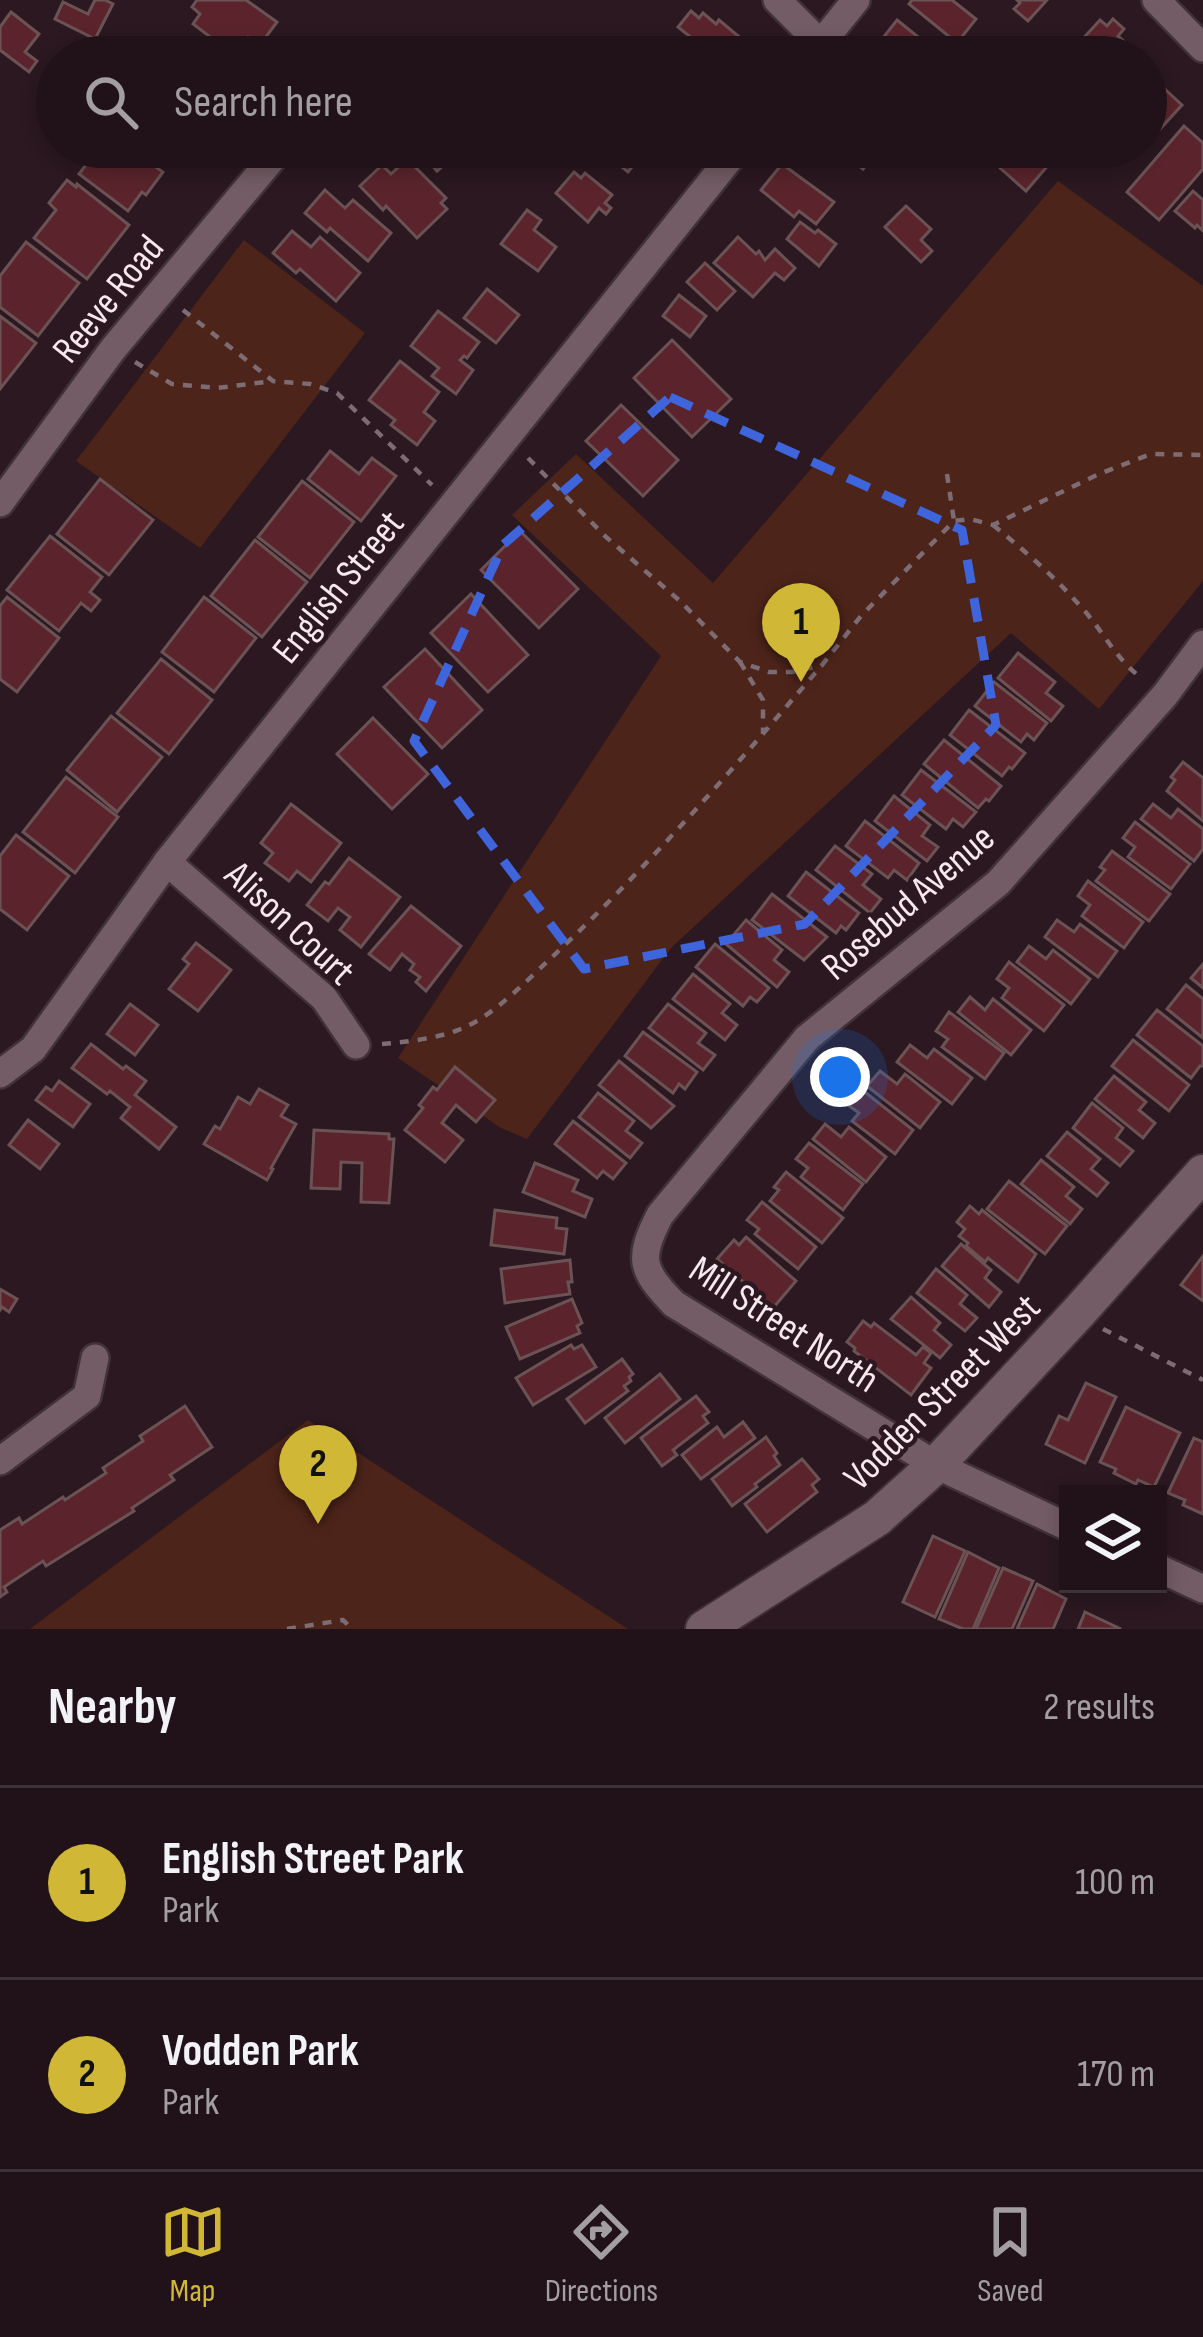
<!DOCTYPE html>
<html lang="en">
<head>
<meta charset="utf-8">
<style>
	:root { --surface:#201218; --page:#2d2025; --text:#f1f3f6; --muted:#a29ea2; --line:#3d3237; --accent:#d0b736 }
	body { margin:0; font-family:"Sofia Sans Condensed",sans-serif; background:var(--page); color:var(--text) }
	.controls { position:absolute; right:36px; bottom:36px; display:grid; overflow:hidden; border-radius:0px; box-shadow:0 6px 18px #0003 }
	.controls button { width:108px; height:108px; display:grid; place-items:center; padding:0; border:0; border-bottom:3px solid var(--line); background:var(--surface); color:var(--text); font:60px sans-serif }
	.you { position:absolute; left:840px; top:1077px; width:42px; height:42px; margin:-30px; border:9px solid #fff; border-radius:50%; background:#1a73e8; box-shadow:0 0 0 18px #1a73e833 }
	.badge { display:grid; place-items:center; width:78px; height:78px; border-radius:50%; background:var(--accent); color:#111; font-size:39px; font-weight:700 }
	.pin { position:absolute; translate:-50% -99px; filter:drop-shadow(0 3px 6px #0008) }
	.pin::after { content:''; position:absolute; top:63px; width:42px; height:36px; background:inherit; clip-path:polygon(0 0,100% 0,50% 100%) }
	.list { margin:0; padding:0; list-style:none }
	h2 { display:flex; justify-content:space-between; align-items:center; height:156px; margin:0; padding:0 48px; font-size:51px }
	h2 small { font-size:39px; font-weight:400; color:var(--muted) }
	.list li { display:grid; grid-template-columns:78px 1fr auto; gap:36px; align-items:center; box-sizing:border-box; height:192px; padding:0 48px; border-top:3px solid var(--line) }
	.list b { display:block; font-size:45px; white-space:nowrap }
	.list p { margin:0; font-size:39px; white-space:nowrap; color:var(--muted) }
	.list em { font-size:39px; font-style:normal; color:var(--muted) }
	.icon { flex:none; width:66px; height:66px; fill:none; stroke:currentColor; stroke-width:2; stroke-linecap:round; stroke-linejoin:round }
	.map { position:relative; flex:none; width:1203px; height:1629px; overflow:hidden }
	.search { position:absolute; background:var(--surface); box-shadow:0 6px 18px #0003; left:36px; right:36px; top:36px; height:132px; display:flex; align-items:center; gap:30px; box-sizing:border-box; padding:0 42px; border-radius:66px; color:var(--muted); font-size:45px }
	.sheet { height:540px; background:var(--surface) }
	nav { display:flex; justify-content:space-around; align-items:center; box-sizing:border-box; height:168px; border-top:3px solid var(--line); background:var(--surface); font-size:33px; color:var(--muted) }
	nav a { display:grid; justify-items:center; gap:6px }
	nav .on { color:var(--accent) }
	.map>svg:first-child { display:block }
	.green { fill:#4d241a }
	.building { fill:#5b242c; stroke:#6b5254; stroke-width:3 }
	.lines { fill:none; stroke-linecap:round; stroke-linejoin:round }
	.street-casing { stroke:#403237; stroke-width:32 }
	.secondary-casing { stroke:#403237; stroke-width:40 }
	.path { stroke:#7d6c73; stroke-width:4.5; stroke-dasharray:9 9; stroke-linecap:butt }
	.street { stroke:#735c65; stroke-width:27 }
	.secondary { stroke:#735c65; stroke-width:36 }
	.marked { fill:none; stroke:#3e65db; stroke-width:9; stroke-dasharray:24 15; stroke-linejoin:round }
	.labels { text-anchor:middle; stroke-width:9; stroke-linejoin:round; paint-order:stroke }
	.street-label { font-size:39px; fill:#f6e8ed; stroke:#2b1820 }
</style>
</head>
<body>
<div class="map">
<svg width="1203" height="1629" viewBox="0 0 1203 1629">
	<rect width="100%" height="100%" fill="#2b1820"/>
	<g class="green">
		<polygon points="1058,181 1203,286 1203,581 1099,709 1011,633 671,948 527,1139 501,1128 398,1058 661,656 512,515 576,454 713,583"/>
		<polygon points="244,240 365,333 200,548 76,461"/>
		<polygon points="308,1420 628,1629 30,1629"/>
	</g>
	<g class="building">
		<polygon points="95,0 105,0 113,4 95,39 55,19 63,2 88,14"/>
		<polygon points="197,0 246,0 277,22 260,45 248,37 234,55 193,24 200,14 192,7"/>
		<polygon points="912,0 952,0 976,19 957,43 909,4"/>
		<polygon points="1017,0 1047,0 1028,21 1014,9 1020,3"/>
		<polygon points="691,11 699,18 703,13 716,24 719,20 749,45 740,57 715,57 678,27"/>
		<polygon points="11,12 39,34 25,52 37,61 29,72 0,50 0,27"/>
		<polygon points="1113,19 1124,29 1118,36 1127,44 1116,57 1066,57 1100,20 1107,26"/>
		<polygon points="897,20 942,56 941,57 896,57 879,43"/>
		<polygon points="176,41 186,48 189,44 205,57 164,57"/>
		<polygon points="1150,70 1155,74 1154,79 1182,105 1160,129 1146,116 1146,71"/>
		<polygon points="1184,126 1203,143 1203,169 1159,220 1127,192"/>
		<polygon points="80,147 126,147 163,172 146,195 142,192 128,211 79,174 89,161 77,151"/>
		<polygon points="146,147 173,147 163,160"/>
		<polygon points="417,147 465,147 437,171"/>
		<polygon points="597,147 649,147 645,152 648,155 641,163 640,165 636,162 628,172"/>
		<polygon points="836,147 880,147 863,169"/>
		<polygon points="1019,147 1048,147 1057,155 1026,191 1000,168"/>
		<polygon points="407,159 446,198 441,203 447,209 417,238 386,206 383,210 360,186 382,165 391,174"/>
		<polygon points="782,164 834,202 816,224 799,211 794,217 761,190"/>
		<polygon points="574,172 581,178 585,173 612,195 605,203 611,208 606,214 599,208 588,222 556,193"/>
		<polygon points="67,180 76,187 77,184 129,225 87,279 34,238 56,210 49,203"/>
		<polygon points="325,190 345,208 353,200 391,233 368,261 330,228 327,232 305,213"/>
		<polygon points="1193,191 1203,200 1203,231 1197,225 1195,228 1175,211"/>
		<polygon points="906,206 931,229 921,240 932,251 921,262 885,227"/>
		<polygon points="527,210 541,220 534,230 556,247 538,271 501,244"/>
		<polygon points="800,222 815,233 818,230 836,244 819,266 787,239"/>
		<polygon points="292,231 311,247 320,237 360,273 336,301 300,269 296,273 273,253"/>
		<polygon points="738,237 756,254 759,251 765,260 775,249 795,268 784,280 775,273 753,297 714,263"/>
		<polygon points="26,242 79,283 38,336 0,307 0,276"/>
		<polygon points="705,263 735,291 717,310 687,282"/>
		<polygon points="487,289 519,315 496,343 464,318"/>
		<polygon points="679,295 706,316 690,337 663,316"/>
		<polygon points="438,311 479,342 467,358 464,356 460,360 473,370 456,394 432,376 439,368 411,346"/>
		<polygon points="0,316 36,343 0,389"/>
		<polygon points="672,340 731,399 692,437 634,378"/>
		<polygon points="400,361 439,392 424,412 435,421 417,445 391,425 395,420 369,400"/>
		<polygon points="621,405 678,460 643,496 586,441"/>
		<polygon points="330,451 359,474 372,458 396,476 361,521 308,479"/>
		<polygon points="100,479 153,520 109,575 57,534"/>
		<polygon points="302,481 354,522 310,578 258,537"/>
		<polygon points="520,531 578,589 539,628 481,570"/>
		<polygon points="50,536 102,577 90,592 100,600 91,611 81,603 59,631 7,590"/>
		<polygon points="255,540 307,582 262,637 211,596"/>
		<polygon points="471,594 528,655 488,692 431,633"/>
		<polygon points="7,597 59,638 17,692 0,679 0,606"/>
		<polygon points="204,597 256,638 214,692 162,652"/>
		<polygon points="425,649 482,710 442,748 384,687"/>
		<polygon points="1018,653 1055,682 1046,693 1063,706 1051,721 998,678"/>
		<polygon points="161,659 212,700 169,754 117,713"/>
		<polygon points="994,682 1047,723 1034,740 1027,734 1021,742 975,706"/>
		<polygon points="969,710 1025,753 1012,769 1009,767 1002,776 950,735"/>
		<polygon points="111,716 162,757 117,812 67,770"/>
		<polygon points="373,718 428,774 392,809 337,754"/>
		<polygon points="944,740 1001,786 989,801 986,799 978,808 924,764"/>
		<polygon points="1183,762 1203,778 1203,821 1167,791 1175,780 1171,777"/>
		<polygon points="921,770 976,812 963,827 953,819 946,829 902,795"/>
		<polygon points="66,777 118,817 75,873 23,832"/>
		<polygon points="894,796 930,825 922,836 938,847 927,861 875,821"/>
		<polygon points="291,804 341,843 311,882 297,871 289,881 265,863 273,853 261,843"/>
		<polygon points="1153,804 1171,818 1178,809 1203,829 1203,849 1194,861 1141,819"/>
		<polygon points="865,821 919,863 907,880 894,870 888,878 846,846"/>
		<polygon points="1135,822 1190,864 1171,889 1128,857 1135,847 1123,838"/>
		<polygon points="16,835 69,876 27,930 0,909 0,856"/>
		<polygon points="835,846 872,874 863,885 881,899 870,913 816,870"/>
		<polygon points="1112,851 1170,894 1149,921 1096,881 1105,870 1100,867"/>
		<polygon points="349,858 400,897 361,947 340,930 350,917 338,908 328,921 307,905 325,882 329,884"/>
		<polygon points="806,872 859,913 846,930 841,926 836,933 788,896"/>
		<polygon points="1088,881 1143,922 1124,948 1082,916 1090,905 1078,896"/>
		<polygon points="772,894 827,937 804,960 752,920"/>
		<polygon points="411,906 461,946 426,991 416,982 420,977 410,970 414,964 402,954 390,970 369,954"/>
		<polygon points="746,920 782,950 774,960 789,972 777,987 726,944"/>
		<polygon points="1057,920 1074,932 1080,924 1117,951 1098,977 1045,937"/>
		<polygon points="196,943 231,970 198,1011 169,989 189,964 183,959"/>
		<polygon points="715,944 769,988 757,1002 750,997 743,1006 696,967"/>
		<polygon points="1029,946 1046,959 1053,950 1090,979 1071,1004 1017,962"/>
		<polygon points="1009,962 1064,1005 1044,1031 1002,998 1009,988 997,979"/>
		<polygon points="1203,964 1203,988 1191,978"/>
		<polygon points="693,974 730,1004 722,1013 737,1025 725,1040 673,999"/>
		<polygon points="1186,985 1203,999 1203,1038 1167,1009"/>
		<polygon points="970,997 985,1010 993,999 1031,1030 1011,1055 958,1012"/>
		<polygon points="130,1004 158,1025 135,1055 107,1034"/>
		<polygon points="668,1004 706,1033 698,1043 715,1055 703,1070 649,1028"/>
		<polygon points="1157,1010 1203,1046 1203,1066 1200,1066 1191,1078 1137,1035"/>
		<polygon points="949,1012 1004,1053 985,1079 942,1047 948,1039 936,1031"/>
		<polygon points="643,1032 697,1072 685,1089 679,1084 673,1093 625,1056"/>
		<polygon points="1133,1040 1189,1085 1169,1111 1112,1066"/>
		<polygon points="91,1044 123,1069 126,1066 146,1081 135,1095 176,1127 159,1149 121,1118 130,1107 110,1091 107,1094 72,1068"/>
		<polygon points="910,1045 927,1058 934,1049 972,1078 952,1104 897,1062"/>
		<polygon points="619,1061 674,1106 651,1128 599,1085"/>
		<polygon points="455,1067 495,1100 476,1122 456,1105 442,1123 463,1140 445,1162 405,1130 423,1108 419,1105 433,1087 437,1090"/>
		<polygon points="880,1071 897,1084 905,1074 940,1102 920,1128 867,1086"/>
		<polygon points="1114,1076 1146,1102 1139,1110 1155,1123 1143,1138 1095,1099"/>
		<polygon points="59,1081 90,1104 73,1127 36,1100 46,1087 52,1091"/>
		<polygon points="259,1089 288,1105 281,1116 296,1124 271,1168 273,1169 267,1180 204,1144 215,1126 220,1129 238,1097 250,1104"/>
		<polygon points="861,1089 913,1130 895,1154 852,1121 859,1113 848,1105"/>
		<polygon points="598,1093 634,1121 626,1131 642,1143 630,1158 579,1117"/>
		<polygon points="1092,1103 1123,1128 1116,1138 1133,1151 1120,1166 1073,1128"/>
		<polygon points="28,1120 59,1144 40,1169 9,1145"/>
		<polygon points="573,1121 626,1163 613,1179 603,1171 597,1178 555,1144"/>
		<polygon points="825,1124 841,1137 849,1127 886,1157 866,1182 813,1139"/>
		<polygon points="314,1130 389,1134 389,1139 394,1139 389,1203 361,1202 362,1163 341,1162 340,1189 311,1188"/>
		<polygon points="1067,1132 1100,1159 1091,1169 1108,1183 1097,1196 1047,1156"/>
		<polygon points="809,1143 863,1184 843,1210 801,1177 808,1168 796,1159"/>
		<polygon points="1041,1160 1074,1187 1066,1196 1082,1209 1070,1224 1021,1184"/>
		<polygon points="535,1163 578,1180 573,1191 592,1199 585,1217 523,1192"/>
		<polygon points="786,1172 843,1218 822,1243 770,1201 779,1190 774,1187"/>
		<polygon points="1009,1181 1067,1226 1045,1254 987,1209"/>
		<polygon points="762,1202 816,1247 798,1269 755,1234 759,1229 747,1220"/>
		<polygon points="970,1206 979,1214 982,1210 1036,1254 1018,1282 988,1258 985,1262 966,1246 968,1243 959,1236 965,1229 957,1222"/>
		<polygon points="495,1210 557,1218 556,1228 567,1229 564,1254 491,1245"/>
		<polygon points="746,1237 796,1281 773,1308 717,1259 734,1240 739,1245"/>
		<polygon points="961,1244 991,1270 985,1278 1001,1292 989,1307 942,1266"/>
		<polygon points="1203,1256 1203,1301 1181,1285"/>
		<polygon points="570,1260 572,1282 568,1282 570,1294 505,1303 501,1269"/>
		<polygon points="936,1269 967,1295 960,1304 977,1318 965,1331 917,1293"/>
		<polygon points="0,1289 17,1299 9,1312 2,1307 0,1310"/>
		<polygon points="911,1297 940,1323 934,1330 951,1345 940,1358 891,1319"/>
		<polygon points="572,1299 582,1323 577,1326 580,1333 520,1359 506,1327"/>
		<polygon points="863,1321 871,1327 874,1323 916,1355 923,1347 931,1353 924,1363 931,1368 911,1395 854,1351 855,1348 847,1342"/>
		<polygon points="571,1345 574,1349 582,1345 596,1367 533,1405 516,1378"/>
		<polygon points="622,1359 633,1374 629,1377 631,1381 624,1386 628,1391 585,1423 567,1399"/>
		<polygon points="660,1374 680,1399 625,1443 605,1418"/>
		<polygon points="1086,1383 1116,1397 1085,1463 1046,1444 1059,1416 1068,1420"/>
		<polygon points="696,1396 709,1412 703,1416 708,1423 673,1450 677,1455 662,1466 641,1438"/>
		<polygon points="185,1406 212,1447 170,1475 174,1480 132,1508 134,1511 46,1566 43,1561 4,1587 7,1592 0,1597 0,1530 19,1518 22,1524 63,1497 65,1500 106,1473 103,1468 143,1441 140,1436"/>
		<polygon points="1126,1407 1180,1433 1154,1487 1138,1480 1136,1484 1114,1473 1116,1469 1100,1462"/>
		<polygon points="743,1422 755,1438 701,1479 682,1455 717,1427 724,1437"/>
		<polygon points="766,1437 777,1453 774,1456 780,1465 755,1484 757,1487 732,1506 712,1479"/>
		<polygon points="1194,1438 1203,1442 1203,1514 1183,1505 1185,1500 1168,1493"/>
		<polygon points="802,1459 819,1479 812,1485 817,1492 767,1532 745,1504"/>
		<polygon points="933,1536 965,1551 935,1617 903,1602"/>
		<polygon points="968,1552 999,1568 973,1629 963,1629 939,1619"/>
		<polygon points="1003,1568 1033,1581 1012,1629 976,1629"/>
		<polygon points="1037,1584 1066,1599 1053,1629 1017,1629"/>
		<polygon points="1085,1612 1121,1629 1078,1629"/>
	</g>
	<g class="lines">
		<g class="street-casing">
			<g id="street">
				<polyline points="777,0 821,44"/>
				<polyline points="1156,0 1203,48"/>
				<polyline points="810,57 856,0"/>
				<polyline points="0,503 113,349 282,147"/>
				<polyline points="167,862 324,998 356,1045"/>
				<polyline points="0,1074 33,1049 167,862 739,147"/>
				<polyline points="0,1461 87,1396 95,1358"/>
				<path d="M1068 1527 936 1465 674 1304C640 1269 638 1258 660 1215L807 1038 998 883 1165 695 1203 644"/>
				<polyline points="1158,1568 1203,1589"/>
			</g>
		</g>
		<g class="secondary-casing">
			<polyline id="secondary" points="704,1629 877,1518 936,1465 1077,1314 1203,1173"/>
		</g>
		<g class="path">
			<polyline points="183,310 273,381 310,384 337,393 432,485"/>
			<polyline points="135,362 172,384 217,388 273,381"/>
			<polyline points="528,458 606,537 680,601 740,662 769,672 792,672 822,665 861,616 954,521 970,519 993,525 1099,474 1151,454 1203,455"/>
			<polyline points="947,474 954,521"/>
			<path d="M993 525C1025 551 1055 577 1082 608 1103 631 1117 661 1143 679"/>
			<polyline points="740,662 763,700 763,734"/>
			<path d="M382 1044C406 1042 441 1038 463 1028 494 1015 524 983 549 960 646 869 735 767 822 665"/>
			<polyline points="1103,1329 1203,1380"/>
			<polyline points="287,1629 343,1620 352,1629"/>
		</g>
		<use href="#street" class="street"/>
		<use href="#secondary" class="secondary"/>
	</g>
	<path class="marked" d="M670 397 962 530 996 725 805 924 584 969 414 741 503 545Z"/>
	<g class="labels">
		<g class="street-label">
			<text transform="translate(107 298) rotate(-51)" y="14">Reeve Road</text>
			<text transform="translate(337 586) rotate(-51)" y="14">English Street</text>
			<text transform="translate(907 901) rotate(-41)" y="14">Rosebud Avenue</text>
			<text transform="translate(291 922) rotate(43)" y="14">Alison Court</text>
			<text transform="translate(785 1323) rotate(33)" y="14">Mill Street North</text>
			<text transform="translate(941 1391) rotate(-45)" y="14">Vodden Street West</text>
		</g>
	</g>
</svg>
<div class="controls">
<button><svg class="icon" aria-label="layers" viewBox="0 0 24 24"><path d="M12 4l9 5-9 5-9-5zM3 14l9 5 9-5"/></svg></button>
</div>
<div class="you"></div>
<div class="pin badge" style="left:801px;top:682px">1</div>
<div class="pin badge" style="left:318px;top:1524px">2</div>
<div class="search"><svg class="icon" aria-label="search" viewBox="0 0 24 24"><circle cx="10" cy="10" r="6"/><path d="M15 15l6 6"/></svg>Search here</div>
</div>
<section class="sheet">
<h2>Nearby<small>2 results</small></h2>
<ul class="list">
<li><span class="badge">1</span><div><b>English Street Park</b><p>Park</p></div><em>100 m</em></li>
<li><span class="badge">2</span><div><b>Vodden Park</b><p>Park</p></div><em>170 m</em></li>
</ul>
</section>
<nav>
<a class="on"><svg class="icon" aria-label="map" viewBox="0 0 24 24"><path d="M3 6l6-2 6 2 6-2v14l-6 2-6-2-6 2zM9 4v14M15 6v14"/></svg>Map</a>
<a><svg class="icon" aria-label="directions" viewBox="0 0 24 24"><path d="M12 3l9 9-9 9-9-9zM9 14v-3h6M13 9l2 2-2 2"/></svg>Directions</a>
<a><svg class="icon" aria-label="saved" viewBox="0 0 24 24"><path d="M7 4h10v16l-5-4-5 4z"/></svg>Saved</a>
</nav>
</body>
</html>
